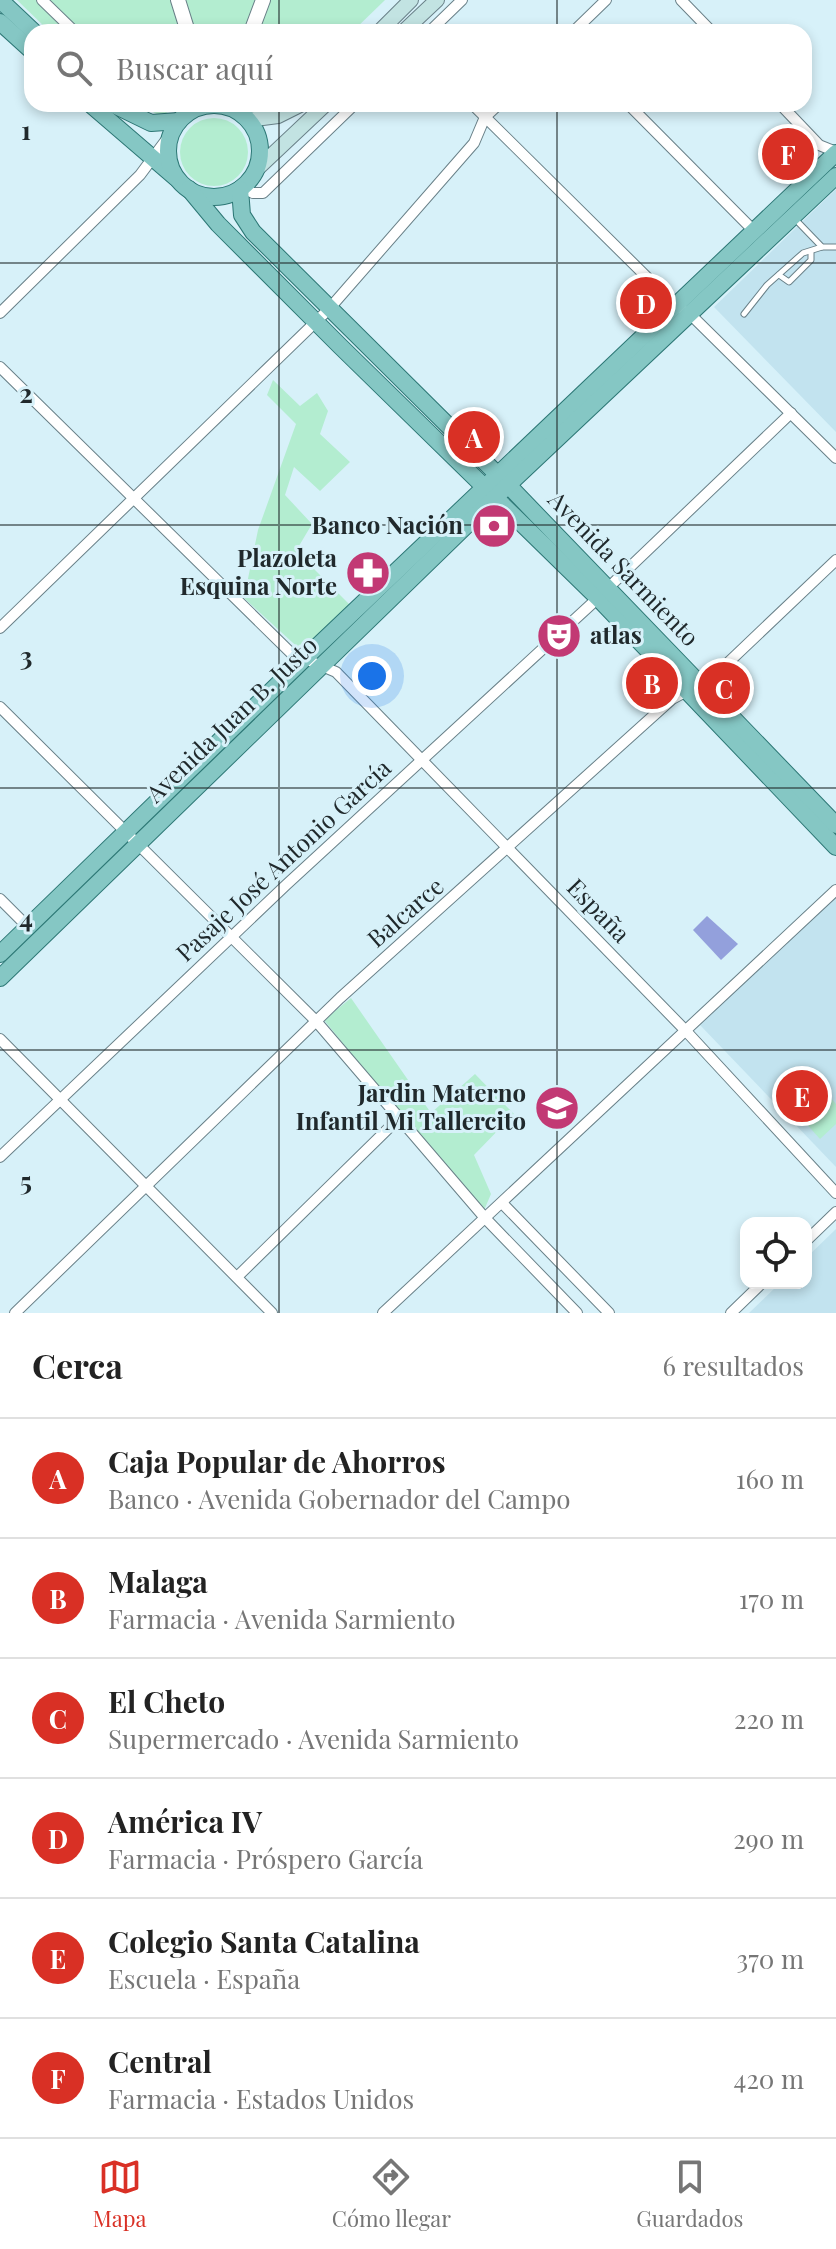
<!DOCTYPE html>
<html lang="es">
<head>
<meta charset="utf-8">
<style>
	:root { --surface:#fff; --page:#f6f6f6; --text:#222; --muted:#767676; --line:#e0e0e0; --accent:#d93025 }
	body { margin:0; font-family:"Playfair Display",serif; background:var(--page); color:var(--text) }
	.controls { position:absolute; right:24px; bottom:24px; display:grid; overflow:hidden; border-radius:16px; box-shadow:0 4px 12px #0003 }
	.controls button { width:72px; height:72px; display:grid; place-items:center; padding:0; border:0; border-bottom:2px solid var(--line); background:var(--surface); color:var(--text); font:40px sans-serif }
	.you { position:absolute; left:372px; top:676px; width:28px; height:28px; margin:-20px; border:6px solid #fff; border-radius:50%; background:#1a73e8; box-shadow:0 0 0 12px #1a73e833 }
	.badge { display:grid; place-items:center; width:52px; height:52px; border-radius:50%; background:var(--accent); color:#fff; font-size:26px; font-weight:700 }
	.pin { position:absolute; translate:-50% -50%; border:4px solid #fff; box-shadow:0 2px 8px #0006 }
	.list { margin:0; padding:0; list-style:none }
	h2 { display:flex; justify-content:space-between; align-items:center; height:104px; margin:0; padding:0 32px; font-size:34px }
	h2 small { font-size:26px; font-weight:400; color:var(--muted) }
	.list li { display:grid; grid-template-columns:52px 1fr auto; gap:24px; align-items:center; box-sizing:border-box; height:120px; padding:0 32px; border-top:2px solid var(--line) }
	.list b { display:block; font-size:30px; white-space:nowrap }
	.list p { margin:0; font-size:26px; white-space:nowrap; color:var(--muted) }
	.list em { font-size:26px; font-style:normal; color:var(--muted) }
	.icon { flex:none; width:44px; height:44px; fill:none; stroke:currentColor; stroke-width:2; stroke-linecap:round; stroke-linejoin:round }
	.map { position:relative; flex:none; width:836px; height:1313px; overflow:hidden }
	.search { position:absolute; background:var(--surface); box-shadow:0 4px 12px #0003; left:24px; right:24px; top:24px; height:88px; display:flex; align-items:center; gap:20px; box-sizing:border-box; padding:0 28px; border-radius:24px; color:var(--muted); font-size:30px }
	.sheet { height:824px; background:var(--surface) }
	nav { display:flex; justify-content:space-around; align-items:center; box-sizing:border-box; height:112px; border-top:2px solid var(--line); background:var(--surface); font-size:22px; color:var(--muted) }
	nav a { display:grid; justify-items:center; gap:4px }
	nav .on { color:var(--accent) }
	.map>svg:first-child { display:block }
	.built { fill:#c2e3ef }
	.green { fill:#b3edd0 }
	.water { fill:#93a0dc }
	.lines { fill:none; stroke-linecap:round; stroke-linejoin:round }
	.service-casing { stroke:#698088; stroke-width:7 }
	.minor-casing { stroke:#698088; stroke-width:12 }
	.tertiary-casing { stroke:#698088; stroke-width:16 }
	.secondary-casing { stroke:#698088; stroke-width:16 }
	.primary-casing { stroke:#2c7775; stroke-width:18 }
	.service { stroke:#fff; stroke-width:5 }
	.minor { stroke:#fff; stroke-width:10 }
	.tertiary { stroke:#fff; stroke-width:14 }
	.secondary { stroke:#c2e3e2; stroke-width:14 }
	.primary { stroke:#85c7c4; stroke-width:16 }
	.grid { fill:none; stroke:#20292c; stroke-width:2; stroke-opacity:0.55 }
	.labels { text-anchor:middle; stroke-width:6; stroke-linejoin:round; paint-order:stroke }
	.poi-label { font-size:24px; font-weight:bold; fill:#20292c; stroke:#d7f1f9; text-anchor:end }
	.street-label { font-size:24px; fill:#20292c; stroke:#d7f1f9 }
	.grid-label { font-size:26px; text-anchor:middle; font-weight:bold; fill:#20292c; stroke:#d7f1f9; stroke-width:6; stroke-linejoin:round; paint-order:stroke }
</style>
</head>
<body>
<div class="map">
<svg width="836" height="1313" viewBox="0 0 836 1313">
	<rect width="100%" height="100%" fill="#d7f1f9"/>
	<g class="built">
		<polygon points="836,189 836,432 714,307"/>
		<polygon points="836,895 836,1167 700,1025"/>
		<polygon points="836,1229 836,1313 749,1313 780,1283 806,1283 806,1258"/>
	</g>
	<g class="green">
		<polygon points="17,0 385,0 352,32 50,32"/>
		<polygon points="136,104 181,104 161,116"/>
		<circle cx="214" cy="152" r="34"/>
		<polygon points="273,380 300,406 317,393 328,411 320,434 350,462 320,491 294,467 285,495 312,524 296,551 352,607 304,653 244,598 258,530 296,424 267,395"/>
		<polygon points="351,998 431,1113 475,1074 514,1114 474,1155 491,1194 482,1215 324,1020"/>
		<polygon points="829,1096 836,1104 836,1124 820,1139 803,1120"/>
	</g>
	<polygon class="water" points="707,916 738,944 721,960 693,930"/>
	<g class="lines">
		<g class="service-casing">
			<g id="service">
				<polyline points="794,218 822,247 836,247"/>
				<polyline points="779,275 789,282 811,260 811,253"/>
				<polyline points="744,314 767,285 803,253 822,247"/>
			</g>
		</g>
		<g class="minor-casing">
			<g id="minor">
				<polyline points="42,0 75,32"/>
				<polyline points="681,0 712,32"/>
				<polyline points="429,32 462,0"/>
				<polyline points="573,32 606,0"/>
				<polyline points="472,104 676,306 691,315 836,458"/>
				<polyline points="628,104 755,232"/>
				<polyline points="780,104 819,145 836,152"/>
				<polyline points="242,187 253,193 263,193 355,104"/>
				<polyline points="0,313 140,175 172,132"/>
				<polyline points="0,367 291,653 336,672 685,1030 836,1193"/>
				<polyline points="608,588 791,413"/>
				<polyline points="0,628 329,309 474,143 485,117 499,104"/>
				<polyline points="0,707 316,1021 485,1218 577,1313"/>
				<polyline points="0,899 28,927"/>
				<polyline points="0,1039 272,1313"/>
				<polyline points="0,1157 286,885 598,598"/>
				<polyline points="502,1203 609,1313"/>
				<polyline points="806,1241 836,1212"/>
				<polyline points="237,1277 399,1118"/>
				<polyline points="15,1313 340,998 672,699 713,677 836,560"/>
				<polyline points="383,1313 836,890"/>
				<polyline points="731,1313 762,1283"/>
			</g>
		</g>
		<g class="tertiary-casing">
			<g id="tertiary">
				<polyline points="178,0 188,32"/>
				<polyline points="251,32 263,0"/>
				<polyline points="237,104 237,111"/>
				<polyline points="189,112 193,104"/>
			</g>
		</g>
		<g class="secondary-casing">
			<g id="secondary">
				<polyline points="379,32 411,0"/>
				<polyline points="403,32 437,0"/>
				<polyline points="247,120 278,116 302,104"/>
				<polyline points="256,170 326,104"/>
			</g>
		</g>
		<g class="primary-casing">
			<g id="primary">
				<polyline points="0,0 34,32"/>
				<polyline points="0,22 32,51"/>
				<polyline points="90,104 176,178"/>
				<polyline points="112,104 151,123 179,121"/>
				<circle cx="214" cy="151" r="46"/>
				<polyline points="189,189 218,224 340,346 598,598 836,847"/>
				<polyline points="240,189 242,215 253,232 508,485 836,825"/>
				<polyline points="0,954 303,660 836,153"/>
				<polyline points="0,978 508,485 836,176"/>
			</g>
		</g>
		<use href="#service" class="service"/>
		<use href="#minor" class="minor"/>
		<use href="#tertiary" class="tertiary"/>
		<use href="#secondary" class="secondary"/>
		<use href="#primary" class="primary"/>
	</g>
	<path class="grid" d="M279 0V32M557 0V32M279 104V1313M557 104V1313M0 263H836M0 525H836M0 788H836M0 1050H836"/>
	<defs>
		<g id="bank-disc" transform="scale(2.3)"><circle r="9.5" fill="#c23974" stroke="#d7f1f9"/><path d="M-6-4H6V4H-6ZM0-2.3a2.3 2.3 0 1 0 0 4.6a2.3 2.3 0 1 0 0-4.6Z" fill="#fff"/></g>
		<g id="pharmacy-disc" transform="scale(2.3)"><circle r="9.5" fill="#c23974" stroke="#d7f1f9"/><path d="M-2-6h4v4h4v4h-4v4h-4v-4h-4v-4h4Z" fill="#fff"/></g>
		<g id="theatre-disc" transform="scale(2.3)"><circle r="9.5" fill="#c23974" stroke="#d7f1f9"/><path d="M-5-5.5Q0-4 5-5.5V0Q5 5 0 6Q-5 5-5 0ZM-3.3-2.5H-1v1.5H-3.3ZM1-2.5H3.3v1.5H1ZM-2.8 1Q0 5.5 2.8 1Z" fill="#fff"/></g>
		<g id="school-disc" transform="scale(2.3)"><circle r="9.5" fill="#c23974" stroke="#d7f1f9"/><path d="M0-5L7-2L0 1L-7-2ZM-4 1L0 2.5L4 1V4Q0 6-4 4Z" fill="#fff"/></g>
	</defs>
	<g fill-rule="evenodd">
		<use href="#bank-disc" x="494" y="526"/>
		<use href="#pharmacy-disc" x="368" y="573"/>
		<use href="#theatre-disc" x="559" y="636"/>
		<use href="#school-disc" x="557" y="1108"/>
	</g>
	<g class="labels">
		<g class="poi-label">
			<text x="463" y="534">Banco Nación</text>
			<text x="337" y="567">Plazoleta<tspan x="337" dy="28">Esquina Norte</tspan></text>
			<text x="590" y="644" text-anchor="start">atlas</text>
			<text x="526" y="1102">Jardin Materno<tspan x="526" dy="28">Infantil Mi Tallercito</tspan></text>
		</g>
		<g class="street-label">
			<text transform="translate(623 569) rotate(46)" y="8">Avenida Sarmiento</text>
			<text transform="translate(232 720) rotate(-44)" y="8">Avenida Juan B. Justo</text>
			<text transform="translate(284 861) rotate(-43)" y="8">Pasaje José Antonio García</text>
			<text transform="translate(598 911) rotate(46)" y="8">España</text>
			<text transform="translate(406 913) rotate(-41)" y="8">Balcarce</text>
		</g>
	</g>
	<g class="grid-label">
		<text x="26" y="140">1</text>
		<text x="26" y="403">2</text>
		<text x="26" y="666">3</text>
		<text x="26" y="928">4</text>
		<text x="26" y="1191">5</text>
	</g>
</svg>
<div class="controls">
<button><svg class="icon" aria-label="locate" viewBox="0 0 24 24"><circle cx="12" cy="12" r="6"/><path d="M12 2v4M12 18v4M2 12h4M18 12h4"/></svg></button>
</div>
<div class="you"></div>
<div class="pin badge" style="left:474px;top:437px">A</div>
<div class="pin badge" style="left:652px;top:683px">B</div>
<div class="pin badge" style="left:724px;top:688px">C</div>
<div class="pin badge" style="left:646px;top:303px">D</div>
<div class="pin badge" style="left:802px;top:1096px">E</div>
<div class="pin badge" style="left:788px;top:154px">F</div>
<div class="search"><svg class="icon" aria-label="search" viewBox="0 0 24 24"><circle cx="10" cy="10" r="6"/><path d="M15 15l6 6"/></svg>Buscar aquí</div>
</div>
<section class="sheet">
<h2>Cerca<small>6 resultados</small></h2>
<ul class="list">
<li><span class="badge">A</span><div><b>Caja Popular de Ahorros</b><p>Banco · Avenida Gobernador del Campo</p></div><em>160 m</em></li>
<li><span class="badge">B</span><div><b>Malaga</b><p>Farmacia · Avenida Sarmiento</p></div><em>170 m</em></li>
<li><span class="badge">C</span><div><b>El Cheto</b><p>Supermercado · Avenida Sarmiento</p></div><em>220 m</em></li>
<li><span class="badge">D</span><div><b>América IV</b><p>Farmacia · Próspero García</p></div><em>290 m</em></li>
<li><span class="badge">E</span><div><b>Colegio Santa Catalina</b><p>Escuela · España</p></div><em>370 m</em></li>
<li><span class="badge">F</span><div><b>Central</b><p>Farmacia · Estados Unidos</p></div><em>420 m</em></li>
</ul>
</section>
<nav>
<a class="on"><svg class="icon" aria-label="map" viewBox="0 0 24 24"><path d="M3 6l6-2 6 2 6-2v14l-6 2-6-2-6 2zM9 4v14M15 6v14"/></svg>Mapa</a>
<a><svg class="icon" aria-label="directions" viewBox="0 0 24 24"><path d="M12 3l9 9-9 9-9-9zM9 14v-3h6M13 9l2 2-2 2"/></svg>Cómo llegar</a>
<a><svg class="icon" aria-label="saved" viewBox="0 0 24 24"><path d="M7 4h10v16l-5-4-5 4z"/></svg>Guardados</a>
</nav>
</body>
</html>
